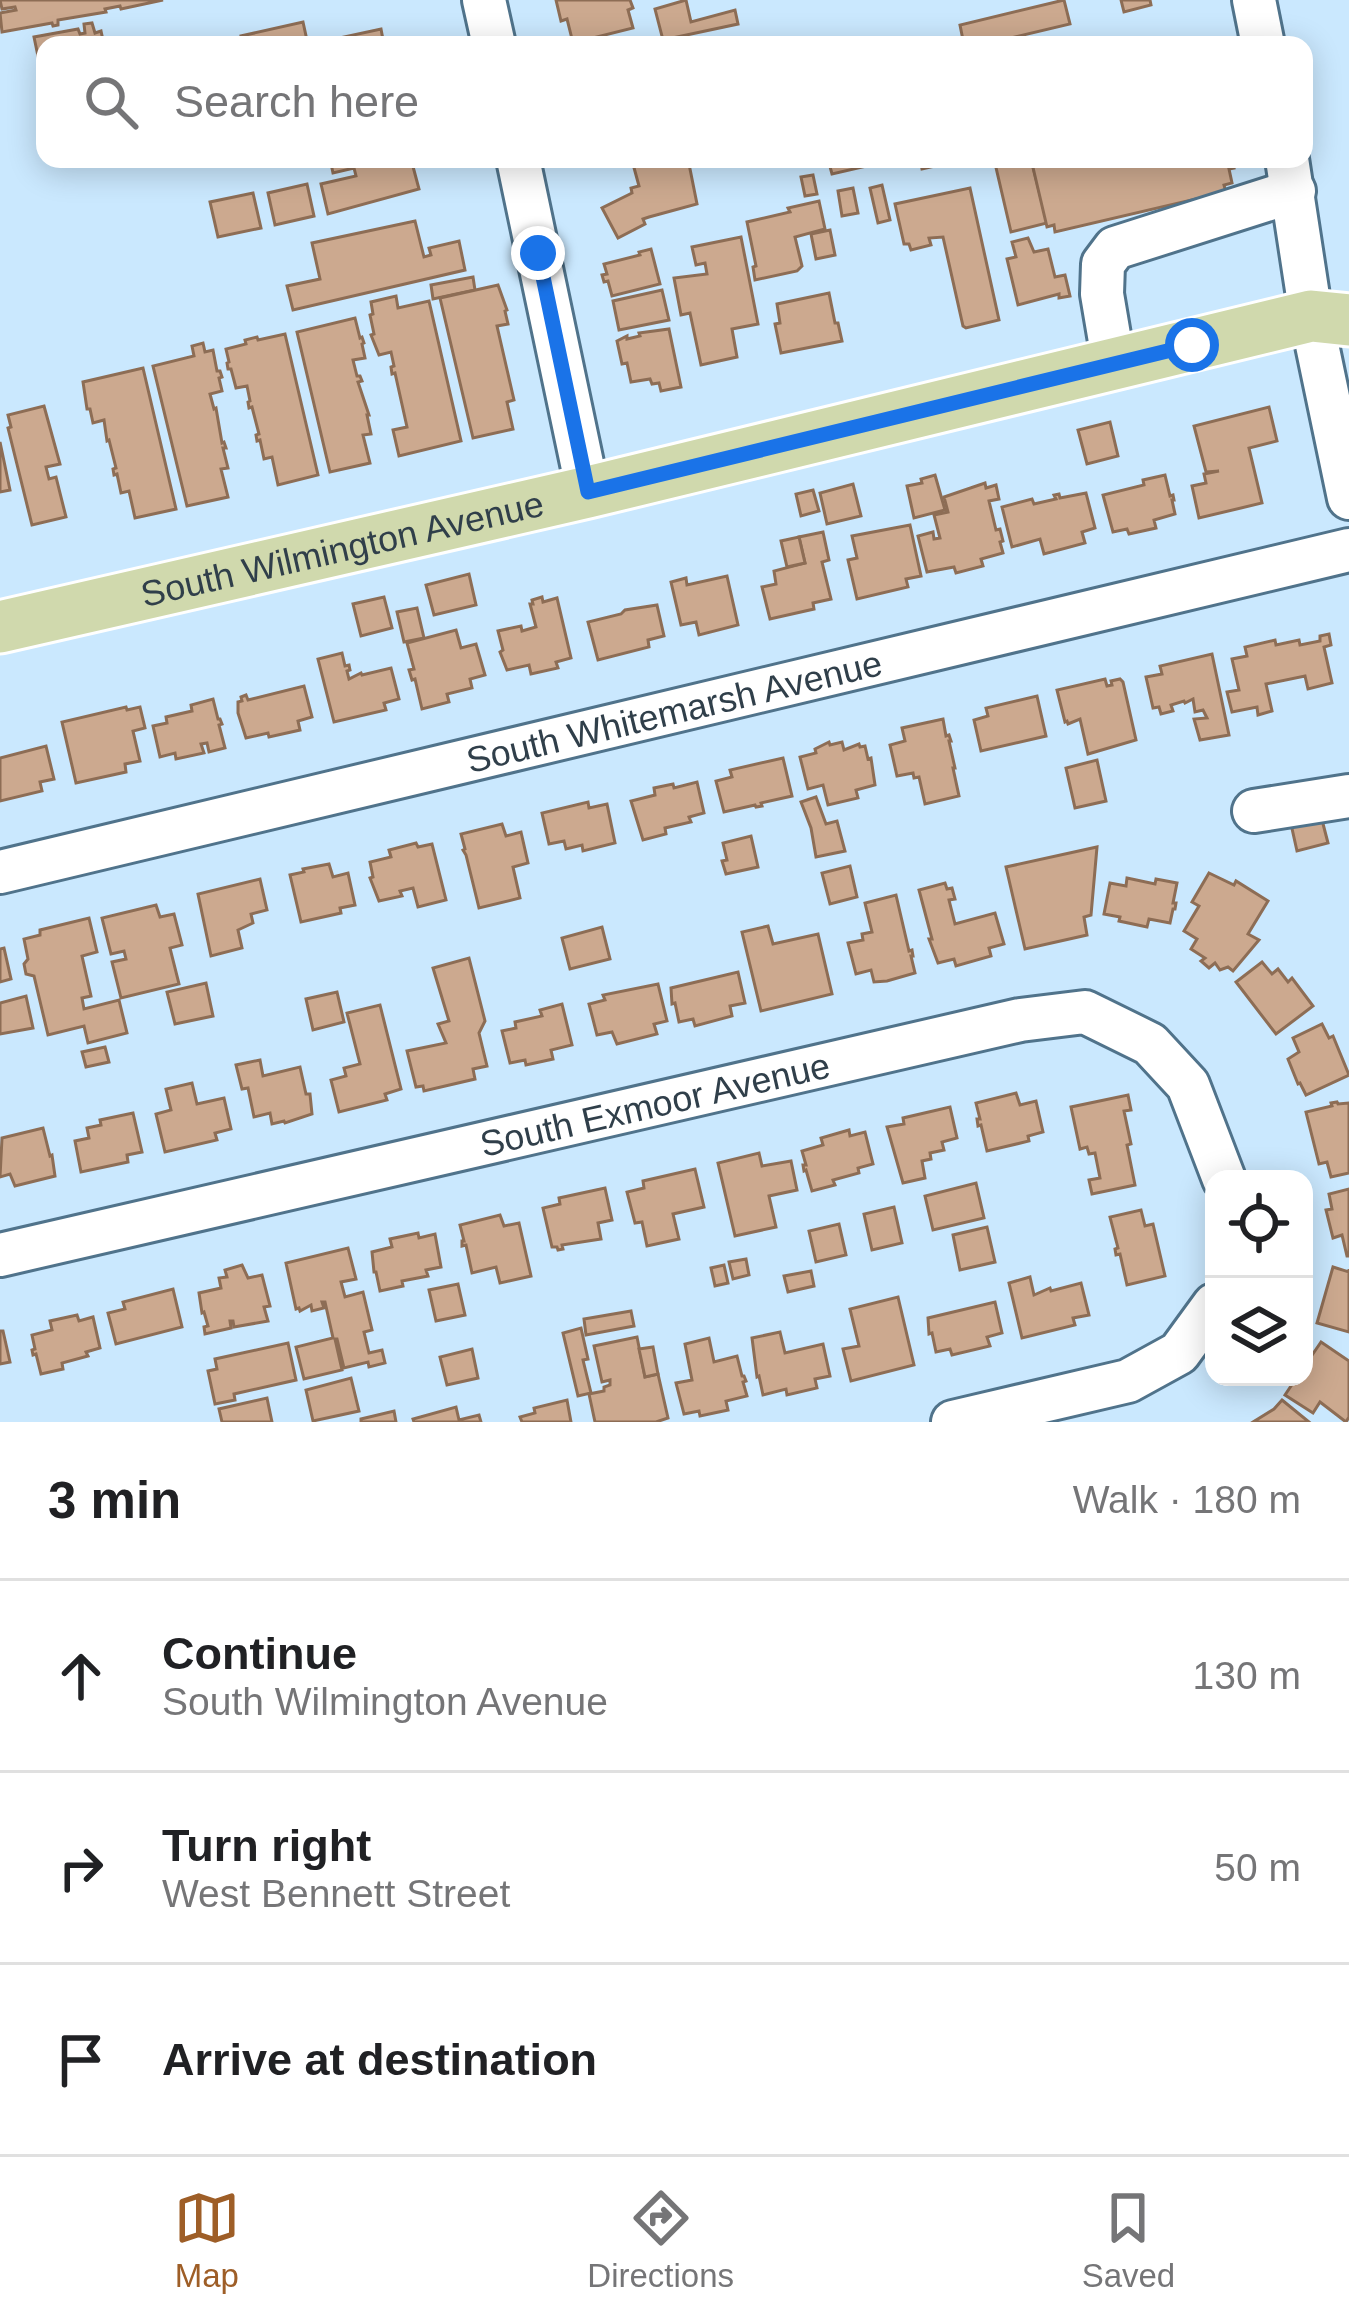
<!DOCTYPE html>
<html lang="en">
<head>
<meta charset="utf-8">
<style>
	:root { --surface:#fff; --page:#f2f2f2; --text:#202124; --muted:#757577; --line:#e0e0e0; --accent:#9e5e27 }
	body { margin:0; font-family:Arial,sans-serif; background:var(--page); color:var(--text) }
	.controls { position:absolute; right:36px; bottom:36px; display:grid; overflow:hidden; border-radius:24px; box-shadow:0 6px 30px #0003 }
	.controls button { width:108px; height:108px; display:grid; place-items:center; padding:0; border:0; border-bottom:3px solid var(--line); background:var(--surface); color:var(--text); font:60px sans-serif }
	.stop { position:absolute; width:36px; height:36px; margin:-27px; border:9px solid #1a73e8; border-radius:50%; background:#fff }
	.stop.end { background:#1a73e8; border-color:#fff; box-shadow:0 3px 12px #0008 }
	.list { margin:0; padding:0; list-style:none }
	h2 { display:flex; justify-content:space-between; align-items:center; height:156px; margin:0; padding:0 48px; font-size:51px }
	h2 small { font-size:39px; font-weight:400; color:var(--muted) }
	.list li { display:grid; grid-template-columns:78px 1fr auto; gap:36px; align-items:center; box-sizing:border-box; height:192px; padding:0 48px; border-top:3px solid var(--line) }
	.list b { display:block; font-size:45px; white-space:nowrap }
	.list p { margin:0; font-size:39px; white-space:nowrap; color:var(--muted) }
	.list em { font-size:39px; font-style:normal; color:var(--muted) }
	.icon { flex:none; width:66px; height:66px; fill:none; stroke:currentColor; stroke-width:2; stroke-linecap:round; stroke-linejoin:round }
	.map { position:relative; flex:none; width:1349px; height:1422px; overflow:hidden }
	.search { position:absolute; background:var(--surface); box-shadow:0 6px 30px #0003; left:36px; right:36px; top:36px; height:132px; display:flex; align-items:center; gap:30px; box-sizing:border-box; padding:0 42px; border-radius:24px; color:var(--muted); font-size:45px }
	.sheet { height:732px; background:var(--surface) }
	nav { display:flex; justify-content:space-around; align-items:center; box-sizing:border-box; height:168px; border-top:3px solid var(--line); background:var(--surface); font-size:33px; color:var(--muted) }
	nav a { display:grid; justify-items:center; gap:6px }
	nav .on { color:var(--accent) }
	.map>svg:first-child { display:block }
	.building { fill:#cca98f; stroke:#8d6d55; stroke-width:3 }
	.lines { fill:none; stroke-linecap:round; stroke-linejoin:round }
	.minor-casing { stroke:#50738b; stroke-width:48 }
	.major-casing { stroke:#fff; stroke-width:57 }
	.minor { stroke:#fff; stroke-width:42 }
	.major { stroke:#d0d9ad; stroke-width:51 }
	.route { stroke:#1a73e8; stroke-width:15 }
	.labels { text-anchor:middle; stroke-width:9; stroke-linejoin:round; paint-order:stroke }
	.street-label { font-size:36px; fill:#303f4a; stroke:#fff }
</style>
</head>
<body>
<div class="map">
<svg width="1349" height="1422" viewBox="0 0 1349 1422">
	<rect width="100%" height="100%" fill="#cae8fe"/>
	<g class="building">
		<polygon points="0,0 163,0 121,9 120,6 105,9 106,12 58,20 58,25 53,26 52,23 2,32 0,13 16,10 15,7 2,9"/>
		<polygon points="556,0 630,0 633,8 628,10 633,28 573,43 567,19 561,21"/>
		<polygon points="686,0 691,22 735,10 738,24 663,40 655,9"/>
		<polygon points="1064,0 1070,24 981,45 964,45 960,25"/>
		<polygon points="1121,0 1150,0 1151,5 1124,12"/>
		<polygon points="303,22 308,45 243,45 241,36"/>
		<polygon points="92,23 95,33 101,31 104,45 45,45 44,85 34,37 78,29 80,34 85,33 84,24"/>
		<polygon points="381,29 384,45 317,45 316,43"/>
		<polygon points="330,159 411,159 419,189 328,214 321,184 356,176 354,168 333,173"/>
		<polygon points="654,159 688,159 697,204 649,217 643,219 645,224 618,238 602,208 632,193 631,188 639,186 633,164"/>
		<polygon points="843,159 865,159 867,166 832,174 829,163"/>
		<polygon points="920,159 966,159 922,169"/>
		<polygon points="994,159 1031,159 1047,223 1011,232"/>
		<polygon points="1031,159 1232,159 1234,168 1229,169 1232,183 1224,185 1226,192 1055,232 1054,225 1047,227"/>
		<polygon points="813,175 817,194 805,196 801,177"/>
		<polygon points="307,184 314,216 275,225 268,193"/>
		<polygon points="882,185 890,220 878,223 870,188"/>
		<polygon points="853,188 858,213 842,216 838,191"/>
		<polygon points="970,188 999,320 966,328 963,326 943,237 929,238 931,245 911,250 909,244 904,244 895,204"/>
		<polygon points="253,193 261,228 218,237 210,202"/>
		<polygon points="819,201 825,229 795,237 802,266 797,271 755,280 753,267 756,266 747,222 790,212 788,208"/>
		<polygon points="415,221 424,257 431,255 429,248 459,241 465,270 293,310 287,286 320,279 312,243"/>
		<polygon points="830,230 835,255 816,259 811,234"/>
		<polygon points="741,237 758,324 732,329 737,357 701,365 690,313 681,315 674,278 707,274 705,263 696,265 692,247"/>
		<polygon points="1028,238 1034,252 1048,249 1055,277 1065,275 1070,296 1059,298 1059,294 1018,305 1007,259 1016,257 1012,242"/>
		<polygon points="651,249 660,284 612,296 608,281 604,282 602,275 607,274 604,264 640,255 639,252"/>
		<polygon points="473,277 475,290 433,299 431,285"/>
		<polygon points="498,285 507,310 505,311 508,324 497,326 514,400 507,402 513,429 473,438 440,298"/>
		<polygon points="662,290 669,320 619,330 613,301"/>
		<polygon points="829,293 835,323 838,323 842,341 781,353 775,324 780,323 777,304"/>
		<polygon points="396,296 398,308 429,301 461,441 399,456 393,430 407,427 395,373 392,374 391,367 394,366 391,352 379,355 371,335 374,334 370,315 373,314 371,302"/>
		<polygon points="355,318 360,338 362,337 364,343 362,344 365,358 353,360 357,376 360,376 362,381 358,382 369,415 367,415 371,434 363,435 370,463 330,472 297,332"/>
		<polygon points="669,329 681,387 661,391 659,383 652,384 650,379 631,382 627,363 622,364 617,341 627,336 627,339 640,336 639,333"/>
		<polygon points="285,334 318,475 278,485 272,457 264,459 260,440 257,441 256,435 259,434 252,407 249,408 248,402 250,401 247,386 236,388 231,369 228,369 227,363 229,362 226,349 246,344 245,340 257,337 258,340"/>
		<polygon points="203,343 205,352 213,350 217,371 220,371 222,377 219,378 222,391 210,394 214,409 216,408 222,443 224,442 226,448 223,448 228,468 221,469 228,497 187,506 153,366 194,356 192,346"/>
		<polygon points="143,368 176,509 135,518 129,491 121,493 117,474 114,475 113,469 116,468 109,440 107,441 104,420 93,423 90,409 87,409 83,382"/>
		<polygon points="44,406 60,464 46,467 49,479 56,477 66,517 32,525 8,428 11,427 8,415"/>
		<polygon points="1269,407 1277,441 1249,448 1262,503 1199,518 1192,486 1206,483 1204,474 1219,471 1206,472 1194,426"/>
		<polygon points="1110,422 1118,456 1087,464 1078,430"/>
		<polygon points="0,442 10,490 0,492"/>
		<polygon points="935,475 945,510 914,518 907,486 922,483 921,479"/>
		<polygon points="1165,475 1170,496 1173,495 1174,500 1172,500 1175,514 1154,520 1156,528 1129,534 1127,529 1113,532 1103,495 1144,485 1143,480"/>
		<polygon points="985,483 986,488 996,485 999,499 989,501 996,530 1000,529 1003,541 1000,542 1003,553 981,559 983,566 956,573 954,567 927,572 918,536 933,532 934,539 940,538 934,515 948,512 944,497"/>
		<polygon points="853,484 861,516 827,524 820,493"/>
		<polygon points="813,490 819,511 801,516 796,494"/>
		<polygon points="1086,493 1095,528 1082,532 1085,543 1044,554 1040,539 1012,547 1002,507 1032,499 1034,504 1056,499 1054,495 1059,494 1060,498"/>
		<polygon points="910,525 921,576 906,579 908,587 857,599 848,560 857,558 852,536"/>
		<polygon points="823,532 829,560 822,562 831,599 813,603 814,609 770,619 762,587 776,584 774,571 805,563 799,537"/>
		<polygon points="799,537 805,563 787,567 781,541"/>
		<polygon points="469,574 476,605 434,615 426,585"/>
		<polygon points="727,576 738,625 699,635 696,622 681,625 671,582 686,578 687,585"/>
		<polygon points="384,597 392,628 361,636 353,604"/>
		<polygon points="542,597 543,602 557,598 571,658 556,662 558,668 531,674 529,665 507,670 500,652 503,650 498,631 521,626 522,631 536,627 530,604 533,604 532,600"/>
		<polygon points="657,605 664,636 648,640 649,647 598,660 588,622 621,614 625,610"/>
		<polygon points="417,608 424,638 404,642 397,612"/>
		<polygon points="456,630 461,648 476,644 485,675 470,679 472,688 447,694 449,702 422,709 415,679 412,680 409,670 414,669 407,643"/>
		<polygon points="1329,634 1331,645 1324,647 1332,683 1308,689 1305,676 1266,684 1272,711 1258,715 1257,707 1232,712 1227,692 1239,690 1232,659 1247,656 1245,647 1275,640 1276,645 1299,640 1300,645 1320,641 1320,636"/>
		<polygon points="342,653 345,666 349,665 350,670 347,671 349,679 361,673 362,675 391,668 399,699 384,703 386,710 334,722 318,659"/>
		<polygon points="1212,654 1229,735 1200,740 1194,719 1207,718 1203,710 1195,712 1193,699 1185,703 1184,701 1171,705 1173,711 1161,714 1159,707 1153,708 1146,677 1162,674 1160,666"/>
		<polygon points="1105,679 1107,686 1112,685 1111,681 1120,679 1123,682 1136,740 1088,754 1080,719 1068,724 1067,721 1065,722 1057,690"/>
		<polygon points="304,686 312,717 298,721 300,730 269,737 268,733 246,738 238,713 238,702 242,701 241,697 246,695 248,700"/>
		<polygon points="1037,696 1046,736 981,751 974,720 988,716 986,708"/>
		<polygon points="213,699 218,719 220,719 222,724 219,725 225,748 209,752 207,743 201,744 204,753 176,759 175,753 160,757 153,726 167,723 166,717 192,711 191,705"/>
		<polygon points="126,707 127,710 140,707 145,728 133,731 140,761 125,764 126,772 76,783 62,722"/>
		<polygon points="943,719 946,736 949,735 951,741 949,741 955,768 953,768 959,796 925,804 919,777 914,778 913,773 897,776 890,745 905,741 902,728"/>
		<polygon points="829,742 830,745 842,742 844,750 859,744 860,747 865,746 868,759 871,758 875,785 856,790 858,798 828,805 823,785 808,789 800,757 816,753 815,749"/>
		<polygon points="46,746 54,779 40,782 42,791 0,801 0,758"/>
		<polygon points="783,758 792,796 761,803 762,806 756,807 755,805 724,812 716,781 732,777 730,770"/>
		<polygon points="1097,760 1106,801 1075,808 1066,768"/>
		<polygon points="697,782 704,813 689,817 691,822 665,828 666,834 643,840 631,801 655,795 654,788 673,784 674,788"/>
		<polygon points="816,797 826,824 837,821 845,851 816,857 811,828 801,802"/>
		<polygon points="588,802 589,808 607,804 615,843 583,851 582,845 566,849 564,841 549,844 542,813"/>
		<polygon points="1321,816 1328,843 1297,851 1291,824"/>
		<polygon points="502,824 506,836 521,832 528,863 513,867 520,898 479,908 466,855 463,850 465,849 461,834"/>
		<polygon points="751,836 758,867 726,874 722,861 727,860 723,843"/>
		<polygon points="416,843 418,847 432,844 446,900 418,907 413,888 400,891 402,896 379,901 370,878 373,877 370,862 391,857 389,850"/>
		<polygon points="1097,847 1091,915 1084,917 1087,935 1025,949 1006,867"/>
		<polygon points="329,864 333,877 348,873 355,905 340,908 341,913 301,922 290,875 304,872 303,869"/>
		<polygon points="850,866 857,897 830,904 822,873"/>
		<polygon points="1209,873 1234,885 1236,881 1268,901 1248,934 1259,940 1233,971 1228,967 1220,970 1215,963 1209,968 1201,961 1205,958 1191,949 1197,939 1184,931 1199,906 1192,902"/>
		<polygon points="1127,878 1155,884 1156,879 1177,883 1173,903 1176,903 1175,909 1173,909 1170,923 1149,919 1147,927 1119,921 1120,917 1104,914 1110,883 1126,886"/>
		<polygon points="260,879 267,910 251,914 253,923 238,930 242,948 211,956 198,894"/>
		<polygon points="945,883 947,889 952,888 955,899 949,900 955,924 995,913 1004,944 989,948 991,956 956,966 954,959 938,963 929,939 932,939 919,890"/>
		<polygon points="896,895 909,951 912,950 913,956 911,956 915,973 887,981 874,982 871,970 856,974 848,943 863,940 862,934 872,932 865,903"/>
		<polygon points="156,905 160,917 174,914 182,945 170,948 179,984 121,998 112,962 126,959 124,951 111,954 102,918"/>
		<polygon points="89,918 97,952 82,956 91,996 82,998 84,1009 119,1000 127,1033 88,1043 84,1026 48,1035 34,976 26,974 24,964 28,959 24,939 40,935 40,930"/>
		<polygon points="768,926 773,944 818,934 832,994 761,1011 742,932"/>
		<polygon points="602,927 610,959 570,969 562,938"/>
		<polygon points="4,948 11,979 0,982 0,949"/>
		<polygon points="469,958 485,1021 479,1033 487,1066 473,1069 475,1079 424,1091 423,1086 416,1087 407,1051 446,1043 438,1024 449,1021 433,968"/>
		<polygon points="1262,962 1272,974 1278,969 1288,982 1292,978 1313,1006 1276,1034 1236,982"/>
		<polygon points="738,972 745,1003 730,1006 732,1016 695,1026 693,1019 679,1022 675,1003 672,1004 671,988"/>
		<polygon points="206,983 213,1016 175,1024 167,992"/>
		<polygon points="658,984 667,1021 654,1024 657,1034 617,1044 612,1032 597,1035 589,1004 605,1000 603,995"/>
		<polygon points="337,992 344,1022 313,1030 306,999"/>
		<polygon points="26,996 33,1028 0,1034 0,1003"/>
		<polygon points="562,1004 572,1045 551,1050 553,1059 526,1065 525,1060 510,1063 502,1031 516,1028 515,1022 542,1016 540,1010"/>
		<polygon points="380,1005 401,1089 385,1094 387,1100 339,1112 331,1080 346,1076 344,1068 360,1064 347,1013"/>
		<polygon points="1322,1024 1329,1038 1333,1036 1349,1075 1306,1095 1300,1083 1298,1084 1288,1059 1299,1052 1293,1038"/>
		<polygon points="105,1047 109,1062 86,1067 82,1052"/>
		<polygon points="260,1060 263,1076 300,1067 306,1094 310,1094 312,1114 285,1123 284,1121 272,1124 270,1113 254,1117 248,1088 242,1089 236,1065"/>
		<polygon points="192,1083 197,1104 224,1098 231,1129 215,1133 217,1140 165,1152 156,1114 171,1110 166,1089"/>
		<polygon points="1016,1093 1020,1105 1036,1101 1043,1132 1028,1136 1029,1141 987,1151 981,1125 978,1126 977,1119 980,1119 976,1103"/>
		<polygon points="1128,1095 1131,1110 1124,1111 1131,1144 1127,1145 1135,1185 1092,1194 1089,1180 1100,1178 1095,1153 1089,1154 1087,1147 1080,1149 1071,1107"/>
		<polygon points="1337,1102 1338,1104 1349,1103 1349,1173 1331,1177 1327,1162 1319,1164 1306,1112 1332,1106 1331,1103"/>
		<polygon points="950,1107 957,1138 942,1142 944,1150 930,1153 931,1159 922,1161 925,1178 903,1183 887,1127 904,1124 903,1118"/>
		<polygon points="133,1113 142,1152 127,1155 128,1162 81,1172 75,1141 89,1138 87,1128 101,1125 100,1120"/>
		<polygon points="43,1128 50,1156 52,1155 55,1176 15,1186 10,1174 0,1177 2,1138"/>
		<polygon points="849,1130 850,1136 865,1132 873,1164 858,1168 859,1173 833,1180 835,1185 812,1191 806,1170 804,1171 803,1165 806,1165 802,1151 823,1145 821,1138"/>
		<polygon points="759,1153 762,1166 791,1161 797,1190 769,1196 776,1227 735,1236 718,1163"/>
		<polygon points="695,1169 704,1207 673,1214 679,1239 647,1246 642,1222 635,1223 627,1192 644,1188 643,1181"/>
		<polygon points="976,1183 984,1218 933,1230 925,1196"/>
		<polygon points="605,1188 612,1220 598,1223 601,1239 562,1245 563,1249 558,1250 557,1247 552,1247 543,1208 560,1204 559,1198"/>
		<polygon points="1349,1189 1349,1256 1347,1256 1342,1235 1333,1238 1326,1210 1332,1209 1329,1194"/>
		<polygon points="894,1207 902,1243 872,1250 864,1214"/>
		<polygon points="1141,1210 1145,1226 1153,1224 1165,1276 1127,1285 1120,1254 1116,1255 1115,1249 1118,1248 1110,1217"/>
		<polygon points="500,1215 504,1226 519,1223 531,1276 500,1283 496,1267 472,1273 466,1245 462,1246 462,1241 464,1241 460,1225"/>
		<polygon points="839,1224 846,1255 816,1262 809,1231"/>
		<polygon points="987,1227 995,1262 960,1270 953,1235"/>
		<polygon points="418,1233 419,1238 435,1234 441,1267 426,1270 428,1276 402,1281 403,1286 380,1291 376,1272 374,1272 372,1252 392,1247 390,1239"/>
		<polygon points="348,1248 356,1279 341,1282 345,1297 363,1292 372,1330 364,1332 369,1353 382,1350 385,1363 369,1367 368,1362 344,1368 337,1339 335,1339 342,1370 304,1379 296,1347 333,1338 325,1302 322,1302 324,1308 312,1311 311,1305 300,1311 299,1308 296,1309 286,1263"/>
		<polygon points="746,1259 749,1275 733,1279 729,1262"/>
		<polygon points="242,1265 248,1278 262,1275 270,1306 264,1307 268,1321 234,1327 233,1321 230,1321 231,1328 205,1334 204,1327 208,1326 204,1312 202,1313 199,1293 221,1288 219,1278 227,1277 225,1270"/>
		<polygon points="724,1265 728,1283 715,1286 711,1268"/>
		<polygon points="1333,1267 1349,1272 1349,1269 1349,1332 1317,1323"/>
		<polygon points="811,1271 814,1286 788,1292 784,1276"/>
		<polygon points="1030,1277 1034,1295 1050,1288 1051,1291 1081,1283 1089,1315 1073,1318 1075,1325 1022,1338 1009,1283"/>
		<polygon points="458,1284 465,1315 436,1321 429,1290"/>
		<polygon points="173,1289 182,1327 116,1344 108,1313 125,1309 123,1302"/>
		<polygon points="898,1297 914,1365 851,1381 843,1349 859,1346 850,1309"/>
		<polygon points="995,1302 1002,1333 987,1337 990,1346 952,1355 950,1349 936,1352 932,1333 929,1334 928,1318"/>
		<polygon points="631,1311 634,1326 586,1335 584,1319"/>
		<polygon points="77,1315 79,1321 93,1317 100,1348 86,1352 88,1356 62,1363 63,1369 41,1374 36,1354 33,1355 32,1350 35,1349 32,1335 52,1330 50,1321"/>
		<polygon points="581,1328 588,1359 583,1360 591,1393 578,1396 563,1333"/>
		<polygon points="0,1331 3,1331 10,1362 0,1364"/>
		<polygon points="780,1332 785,1353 823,1344 830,1376 815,1379 817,1388 787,1395 786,1389 763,1395 759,1376 757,1377 752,1338"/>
		<polygon points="637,1337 645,1377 658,1374 668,1418 656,1422 595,1422 589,1394 604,1391 604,1387 610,1385 610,1380 602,1382 594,1346"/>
		<polygon points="709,1338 714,1362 737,1356 742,1376 744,1376 746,1381 743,1382 747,1396 726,1401 728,1410 700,1416 699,1411 684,1414 676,1383 692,1380 685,1344"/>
		<polygon points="1321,1342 1349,1361 1349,1417 1346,1422 1320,1402 1313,1413 1285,1395 1297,1377 1304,1377 1304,1367"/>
		<polygon points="288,1343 296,1380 234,1394 235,1400 215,1404 208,1371 217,1369 215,1359"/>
		<polygon points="653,1347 658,1374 645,1377 639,1349"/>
		<polygon points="472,1349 478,1378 447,1385 440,1357"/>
		<polygon points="351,1378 359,1411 313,1421 306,1390"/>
		<polygon points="267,1398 272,1422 222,1422 219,1409"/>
		<polygon points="567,1400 571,1422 522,1422 520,1417 535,1413 534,1408"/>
		<polygon points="1282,1400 1309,1422 1253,1422 1274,1409"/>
		<polygon points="456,1407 459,1420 479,1415 481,1422 414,1422 413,1419"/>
		<polygon points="394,1411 396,1422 361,1422 361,1419"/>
	</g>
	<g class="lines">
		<g class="minor-casing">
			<g id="minor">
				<polyline points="484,0 494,45"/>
				<polyline points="1254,0 1263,45"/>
				<polyline points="518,159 588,492"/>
				<polyline points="1287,159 1311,316 1349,498"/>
				<polyline points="1114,365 1102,294 1103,264 1115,248 1294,191"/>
				<polyline points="1254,811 1349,796"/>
				<path id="s1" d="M0 872 1349 550"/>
				<path id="s2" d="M0 1255 1020 1020 1085 1012 1150 1044 1188 1085 1224 1179"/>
				<polyline points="953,1422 1128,1381 1179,1353 1214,1305"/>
			</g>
		</g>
		<g class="major-casing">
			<g id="major">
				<path id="s3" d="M0 627 588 492 1311 316 1349 320"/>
			</g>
		</g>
		<use href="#minor" class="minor"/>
		<use href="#major" class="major"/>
	</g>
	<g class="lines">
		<polyline class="route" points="538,253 588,492 1192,345"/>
	</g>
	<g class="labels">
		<g class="street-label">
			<text dy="13" stroke="none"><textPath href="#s3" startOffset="351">South Wilmington Avenue</textPath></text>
			<text dy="13" stroke="none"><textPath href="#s1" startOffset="693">South Whitemarsh Avenue</textPath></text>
			<text dy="13" stroke="none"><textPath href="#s2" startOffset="672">South Exmoor Avenue</textPath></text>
		</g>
	</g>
</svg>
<div class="controls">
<button><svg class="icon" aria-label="locate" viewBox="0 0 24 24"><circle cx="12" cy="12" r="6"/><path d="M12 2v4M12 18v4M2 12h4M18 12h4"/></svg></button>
<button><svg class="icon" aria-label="layers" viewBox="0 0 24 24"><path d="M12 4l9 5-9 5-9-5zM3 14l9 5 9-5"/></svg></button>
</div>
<div class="stop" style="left:1192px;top:345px"></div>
<div class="stop end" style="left:538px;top:253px"></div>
<div class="search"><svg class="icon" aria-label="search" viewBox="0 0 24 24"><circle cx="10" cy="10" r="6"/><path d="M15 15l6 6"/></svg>Search here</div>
</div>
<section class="sheet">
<h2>3 min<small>Walk · 180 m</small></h2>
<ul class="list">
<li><svg class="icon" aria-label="ahead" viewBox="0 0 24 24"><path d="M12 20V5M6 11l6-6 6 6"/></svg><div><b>Continue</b><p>South Wilmington Avenue</p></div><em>130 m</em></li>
<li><svg class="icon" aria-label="right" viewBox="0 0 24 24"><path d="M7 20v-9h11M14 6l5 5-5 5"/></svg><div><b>Turn right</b><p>West Bennett Street</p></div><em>50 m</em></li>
<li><svg class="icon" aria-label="arrive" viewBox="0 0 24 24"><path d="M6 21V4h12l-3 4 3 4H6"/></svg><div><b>Arrive at destination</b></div></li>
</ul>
</section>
<nav>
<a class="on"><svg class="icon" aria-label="map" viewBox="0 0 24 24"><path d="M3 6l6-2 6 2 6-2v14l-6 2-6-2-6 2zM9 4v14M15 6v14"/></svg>Map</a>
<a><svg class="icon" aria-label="directions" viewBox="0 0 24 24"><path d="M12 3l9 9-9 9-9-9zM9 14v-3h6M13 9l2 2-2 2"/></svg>Directions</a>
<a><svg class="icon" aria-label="saved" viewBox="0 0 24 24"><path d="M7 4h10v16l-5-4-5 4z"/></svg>Saved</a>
</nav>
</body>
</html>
